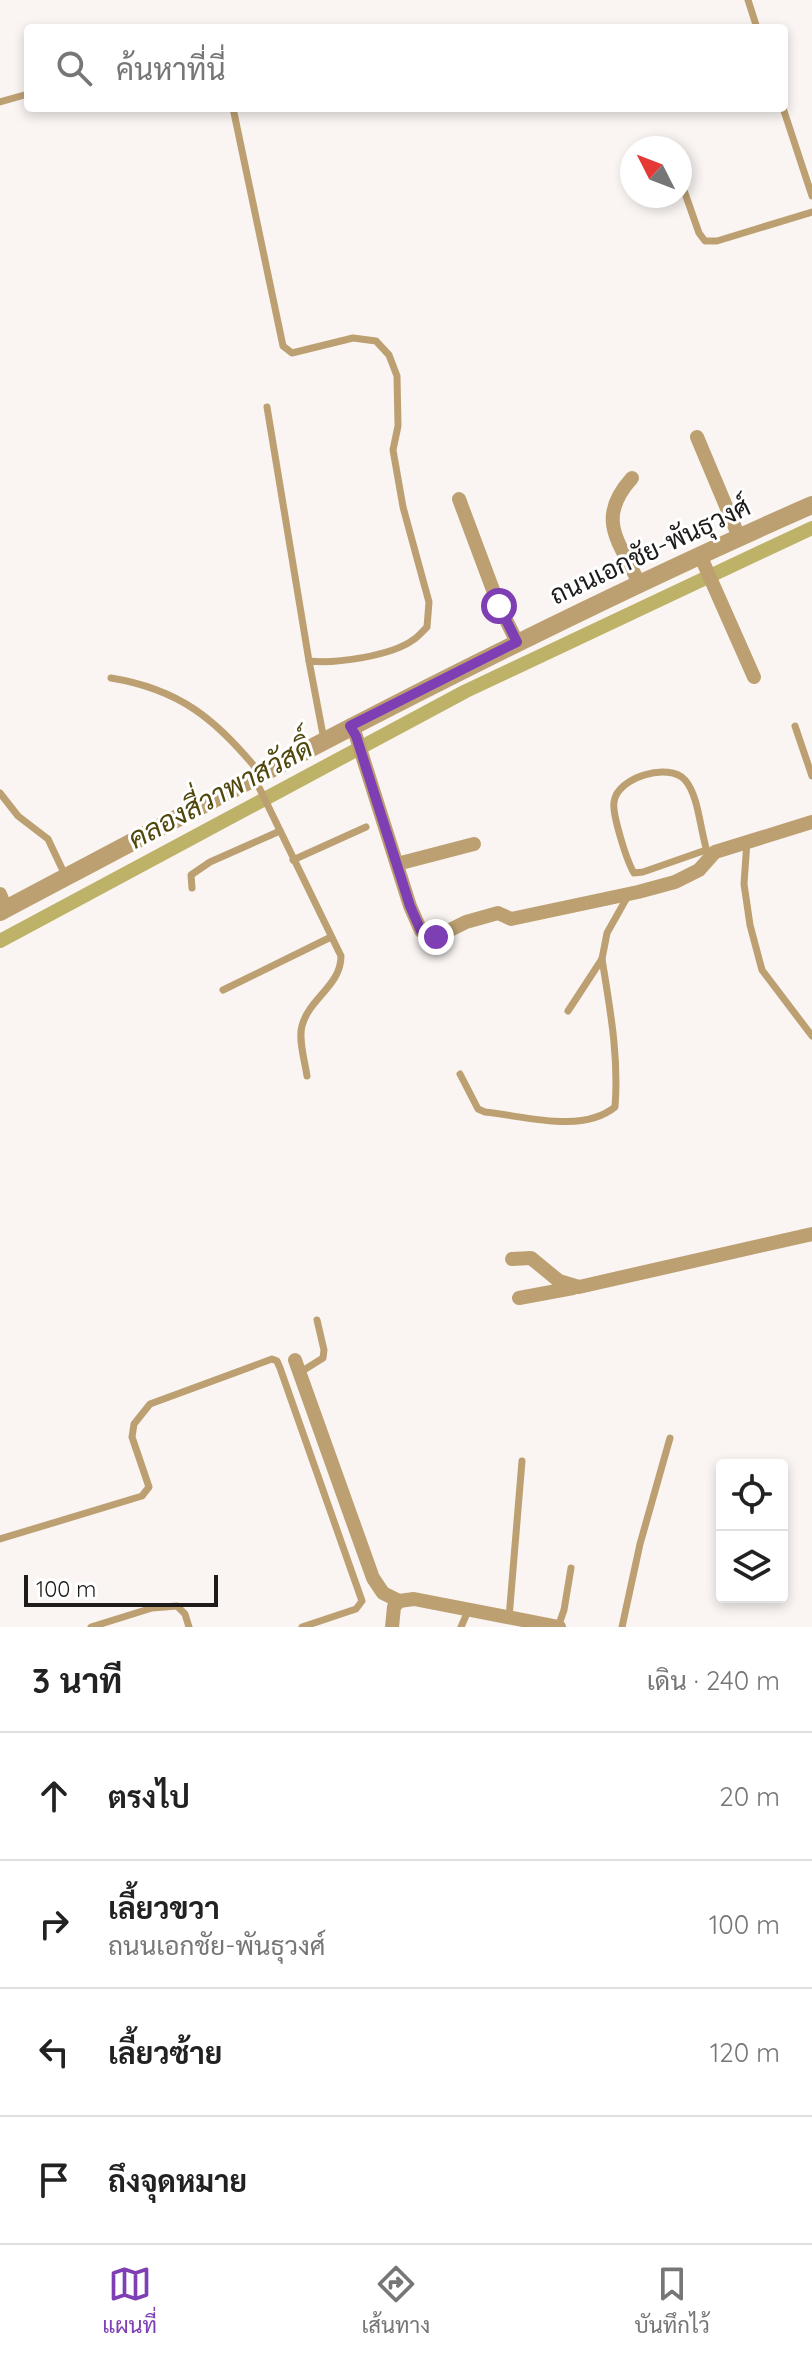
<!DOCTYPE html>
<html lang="th">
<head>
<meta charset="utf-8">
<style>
	:root { --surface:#fff; --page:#f6f6f6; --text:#222; --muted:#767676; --line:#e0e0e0; --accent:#7f3fb4 }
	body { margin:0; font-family:Quicksand,Sarabun,sans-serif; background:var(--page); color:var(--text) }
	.controls { position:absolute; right:24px; bottom:24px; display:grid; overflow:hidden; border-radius:8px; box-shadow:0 4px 12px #0003 }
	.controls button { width:72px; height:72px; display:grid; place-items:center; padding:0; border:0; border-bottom:2px solid var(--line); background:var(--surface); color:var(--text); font:40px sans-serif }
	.compass { position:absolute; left:620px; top:136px; width:72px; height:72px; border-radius:50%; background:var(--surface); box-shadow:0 4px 12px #0003; rotate:312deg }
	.scale { position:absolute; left:24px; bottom:20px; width:194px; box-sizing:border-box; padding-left:8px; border:4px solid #1d1c1b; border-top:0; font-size:22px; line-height:28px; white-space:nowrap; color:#1d1c1b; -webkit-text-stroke:6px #fff; paint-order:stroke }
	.stop { position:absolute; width:24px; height:24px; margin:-18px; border:6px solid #7f3fb4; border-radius:50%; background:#fff }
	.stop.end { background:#7f3fb4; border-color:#fff; box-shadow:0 2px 8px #0008 }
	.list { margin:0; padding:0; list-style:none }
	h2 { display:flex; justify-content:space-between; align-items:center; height:104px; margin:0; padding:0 32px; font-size:34px }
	h2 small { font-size:26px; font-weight:400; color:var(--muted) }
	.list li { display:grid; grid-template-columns:52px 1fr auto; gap:24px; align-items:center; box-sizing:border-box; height:128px; padding:0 32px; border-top:2px solid var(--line) }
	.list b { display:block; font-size:30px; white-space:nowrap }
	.list p { margin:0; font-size:26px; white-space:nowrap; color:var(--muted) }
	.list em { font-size:26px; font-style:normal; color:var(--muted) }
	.icon { flex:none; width:44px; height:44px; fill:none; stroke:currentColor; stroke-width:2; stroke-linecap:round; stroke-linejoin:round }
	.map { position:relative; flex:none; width:812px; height:1627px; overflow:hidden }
	.search { position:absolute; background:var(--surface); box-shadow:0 4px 12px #0003; left:24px; right:24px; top:24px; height:88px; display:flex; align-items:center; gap:20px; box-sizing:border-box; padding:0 28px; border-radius:8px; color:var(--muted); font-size:30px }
	.sheet { height:616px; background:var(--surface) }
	nav { display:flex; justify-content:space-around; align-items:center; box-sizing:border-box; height:112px; border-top:2px solid var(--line); background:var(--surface); font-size:22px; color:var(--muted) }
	nav a { display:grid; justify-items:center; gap:4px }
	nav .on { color:var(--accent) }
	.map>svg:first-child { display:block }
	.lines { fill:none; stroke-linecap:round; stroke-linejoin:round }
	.canal { stroke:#bdb267; stroke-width:14 }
	.service { stroke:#bda072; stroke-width:7 }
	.minor { stroke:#bda072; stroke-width:14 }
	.tertiary { stroke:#bda072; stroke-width:18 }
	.route { stroke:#7f3fb4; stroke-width:10 }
	.labels { text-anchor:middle; stroke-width:6; stroke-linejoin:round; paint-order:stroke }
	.street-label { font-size:26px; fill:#1d1c1b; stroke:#fff }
	.water-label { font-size:28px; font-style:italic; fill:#4f470b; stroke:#fff }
</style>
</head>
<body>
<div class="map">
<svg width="812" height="1627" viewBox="0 0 812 1627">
	<rect width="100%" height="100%" fill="#faf5f2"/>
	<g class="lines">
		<polyline class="canal" points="0,941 466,691 812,528"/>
		<g class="service">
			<polyline points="748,0 757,28"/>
			<polyline points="0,102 28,94"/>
			<path d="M233 108 283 346 292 353 353 338 376 341 389 355 397 376 398 426 393 450 403 507 429 602 427 627C423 631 418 637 413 640 391 656 335 664 309 661L324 740"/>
			<polyline points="783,108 812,196"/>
			<polyline points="668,144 669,148"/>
			<polyline points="680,179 699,233 705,241 717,241 812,212"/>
			<polyline points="267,407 309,661"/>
			<path d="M111 678C179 689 216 719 259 772"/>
			<polyline points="795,726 812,776"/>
			<path d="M255 779 341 956C341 986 309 998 302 1026 298 1039 305 1062 307 1076"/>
			<polyline points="0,793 18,816 48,839 65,875"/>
			<polyline points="747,841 744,884 750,925 762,970 812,1036"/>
			<path d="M706 850 643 872 634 873C627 862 612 814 614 802 617 777 669 762 685 780 700 797 700 835 709 857"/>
			<polyline points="293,860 366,827"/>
			<polyline points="192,888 191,875 210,862 280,831"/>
			<polyline points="223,990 331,937"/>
			<polyline points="568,1011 602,959 607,933 629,894"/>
			<path d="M460 1074 478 1109 485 1112C524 1116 582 1134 615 1107 619 1056 610 1009 602 959"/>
			<polyline points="299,1373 323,1358 324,1350 317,1320"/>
			<polyline points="0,1539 142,1496 149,1487 132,1437 134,1424 150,1404 272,1359 277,1361 280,1368 362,1601 356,1609 302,1627"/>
			<polyline points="509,1618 522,1461"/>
			<polyline points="91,1627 152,1608 177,1606 185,1614 189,1627"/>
			<polyline points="461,1627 468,1611"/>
			<polyline points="558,1627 564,1610 571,1568"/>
			<polyline points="622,1627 640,1544 670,1438"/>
		</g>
		<g class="minor">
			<polyline points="697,437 739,537"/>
			<path d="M632 478C595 519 619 541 639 583"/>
			<polyline points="459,499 499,606 517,642"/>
			<polyline points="700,555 754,677"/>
			<polyline points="350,726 356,736 410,906 421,931 436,937 466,922 498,913 511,919 638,892 675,882 699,870 715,852 812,822"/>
			<polyline points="397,864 474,844"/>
			<polyline points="0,894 6,909"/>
			<polyline points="512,1259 531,1258 559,1281 579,1287 812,1234"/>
			<polyline points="519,1298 573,1288"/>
			<polyline points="295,1360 373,1578 383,1593 399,1601 414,1599 559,1627"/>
			<polyline points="392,1627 394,1607 399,1601"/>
		</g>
		<path class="tertiary" d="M0 912C268 770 534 627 812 505"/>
	</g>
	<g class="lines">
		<polyline class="route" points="436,937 421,931 410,906 356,736 350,726 517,642 499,606"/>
	</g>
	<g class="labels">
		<g class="street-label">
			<text transform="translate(650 551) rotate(-25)" y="9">ถนนเอกชัย-พันธุวงศ์</text>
		</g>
		<g class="water-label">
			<text transform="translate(220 793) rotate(-28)" y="10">คลองสี่วาพาสวัสดิ์</text>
		</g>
	</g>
</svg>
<div class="controls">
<button><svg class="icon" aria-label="locate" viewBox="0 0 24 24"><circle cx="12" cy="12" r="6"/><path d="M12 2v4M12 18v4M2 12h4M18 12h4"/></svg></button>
<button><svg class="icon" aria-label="layers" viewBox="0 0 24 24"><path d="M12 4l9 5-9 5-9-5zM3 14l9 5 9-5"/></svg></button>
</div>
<svg class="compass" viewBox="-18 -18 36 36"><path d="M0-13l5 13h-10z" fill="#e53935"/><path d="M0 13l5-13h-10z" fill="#767676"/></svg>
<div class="scale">100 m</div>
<div class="stop" style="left:499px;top:606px"></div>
<div class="stop end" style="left:436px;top:937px"></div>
<div class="search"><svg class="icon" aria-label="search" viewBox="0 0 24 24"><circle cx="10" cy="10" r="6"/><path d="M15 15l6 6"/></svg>ค้นหาที่นี่</div>
</div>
<section class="sheet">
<h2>3 นาที<small>เดิน · 240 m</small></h2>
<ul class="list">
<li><svg class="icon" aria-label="ahead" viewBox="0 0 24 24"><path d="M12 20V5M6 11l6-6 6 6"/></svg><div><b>ตรงไป</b></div><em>20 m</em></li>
<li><svg class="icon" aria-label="right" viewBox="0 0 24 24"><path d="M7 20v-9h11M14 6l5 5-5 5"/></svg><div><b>เลี้ยวขวา</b><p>ถนนเอกชัย-พันธุวงศ์</p></div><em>100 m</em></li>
<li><svg class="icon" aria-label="left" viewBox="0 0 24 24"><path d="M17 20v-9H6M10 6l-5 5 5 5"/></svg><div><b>เลี้ยวซ้าย</b></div><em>120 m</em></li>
<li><svg class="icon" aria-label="arrive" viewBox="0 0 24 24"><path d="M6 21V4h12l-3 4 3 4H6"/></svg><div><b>ถึงจุดหมาย</b></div></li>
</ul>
</section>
<nav>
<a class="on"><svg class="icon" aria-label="map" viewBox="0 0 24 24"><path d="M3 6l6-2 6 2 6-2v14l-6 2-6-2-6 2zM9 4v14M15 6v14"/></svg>แผนที่</a>
<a><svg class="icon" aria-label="directions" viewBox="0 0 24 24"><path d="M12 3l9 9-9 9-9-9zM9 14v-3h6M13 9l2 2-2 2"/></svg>เส้นทาง</a>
<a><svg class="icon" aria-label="saved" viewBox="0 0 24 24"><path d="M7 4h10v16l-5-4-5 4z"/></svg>บันทึกไว้</a>
</nav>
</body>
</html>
